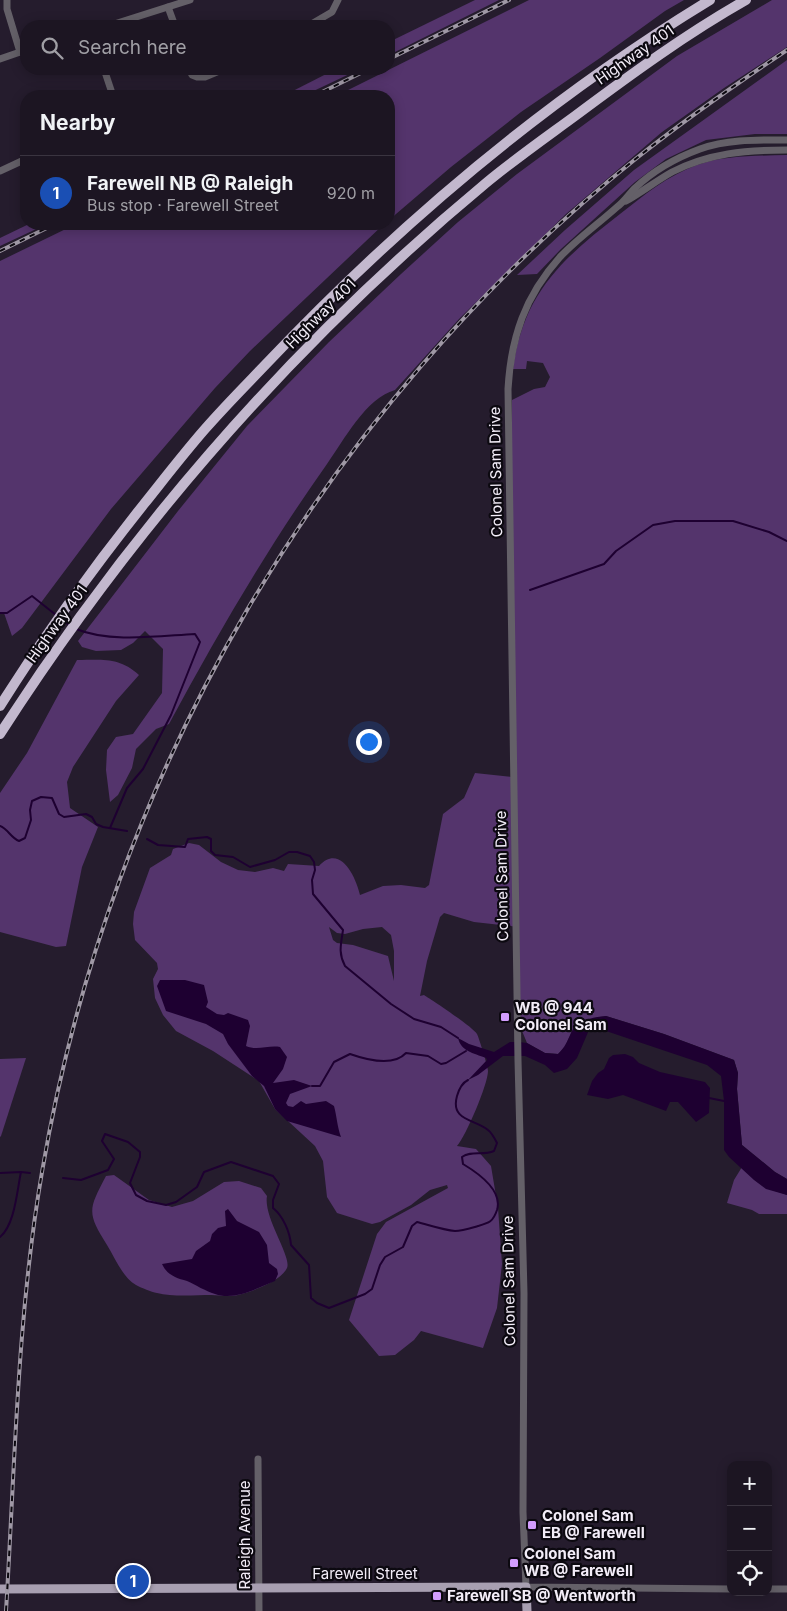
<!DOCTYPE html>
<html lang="en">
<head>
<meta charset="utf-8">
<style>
	:root { --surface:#1c1522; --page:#29222f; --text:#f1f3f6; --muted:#a09fa5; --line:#3a3440; --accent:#0b8043 }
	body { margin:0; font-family:Inter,sans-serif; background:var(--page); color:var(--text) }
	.controls { position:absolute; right:15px; bottom:15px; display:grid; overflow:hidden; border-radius:10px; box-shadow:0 2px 12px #0003 }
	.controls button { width:45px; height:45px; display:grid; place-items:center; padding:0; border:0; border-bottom:1px solid var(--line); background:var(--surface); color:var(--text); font:25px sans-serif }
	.you { position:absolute; left:368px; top:741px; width:18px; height:18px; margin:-12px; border:4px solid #fff; border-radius:50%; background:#1a73e8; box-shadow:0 0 0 8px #1a73e833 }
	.badge { display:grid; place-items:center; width:32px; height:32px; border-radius:50%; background:var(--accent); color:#fff; font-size:16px; font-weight:700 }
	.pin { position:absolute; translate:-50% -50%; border:2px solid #fff; box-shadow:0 1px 5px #0006 }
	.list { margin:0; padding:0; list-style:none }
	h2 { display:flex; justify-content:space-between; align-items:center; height:65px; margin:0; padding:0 20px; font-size:21px }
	h2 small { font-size:16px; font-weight:400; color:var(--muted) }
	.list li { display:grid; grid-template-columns:32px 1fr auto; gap:15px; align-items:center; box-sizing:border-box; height:75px; padding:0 20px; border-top:1px solid var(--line) }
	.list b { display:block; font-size:19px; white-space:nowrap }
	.list p { margin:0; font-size:16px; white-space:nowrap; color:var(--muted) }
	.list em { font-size:16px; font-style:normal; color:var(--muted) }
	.icon { flex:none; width:28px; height:28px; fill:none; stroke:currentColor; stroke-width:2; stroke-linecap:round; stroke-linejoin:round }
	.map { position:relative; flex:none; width:787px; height:1611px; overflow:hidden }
	.search { position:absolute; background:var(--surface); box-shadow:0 2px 12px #0003; left:20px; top:20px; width:375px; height:55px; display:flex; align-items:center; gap:12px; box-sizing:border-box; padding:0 18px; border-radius:20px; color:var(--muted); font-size:19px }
	.panel { position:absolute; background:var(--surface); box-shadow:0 2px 12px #0003; left:20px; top:90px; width:375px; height:140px; border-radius:20px }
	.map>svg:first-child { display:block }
	.green { fill:#54346c; fill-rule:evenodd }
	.water { fill:#1e0031 }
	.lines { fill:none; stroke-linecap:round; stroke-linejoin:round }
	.stream { stroke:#1e0031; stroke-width:2 }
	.minor { stroke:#646068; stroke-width:7 }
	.major { stroke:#a89fb1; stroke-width:9 }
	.highway { stroke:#c3b8ce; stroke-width:10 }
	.rail-casing { stroke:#9f98a5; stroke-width:4 }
	.rail { stroke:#0c0910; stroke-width:2; stroke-dasharray:5.5; stroke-linecap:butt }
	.poi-dot { fill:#d29dfd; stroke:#0c0910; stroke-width:2 }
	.labels { text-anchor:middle; stroke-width:4.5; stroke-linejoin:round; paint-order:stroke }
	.street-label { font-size:15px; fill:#f3edf8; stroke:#0c0910 }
	.poi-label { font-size:15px; font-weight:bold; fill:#f3edf8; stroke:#0c0910; text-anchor:start }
</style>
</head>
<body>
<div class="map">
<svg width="787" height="1611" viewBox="0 0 787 1611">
	<rect width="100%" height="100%" fill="#251c2d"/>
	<g class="green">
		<polygon points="475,0 499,0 389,55 389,42"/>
		<polygon points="529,0 684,0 665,11 600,58 521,112 451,167 389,220 389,96 336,96"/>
		<path d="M772 0H787V47L724 88 662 132 566 214 459 319 395 390C366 398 344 440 327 464 268 547 217 635 169 724L156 729 136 749 132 768 118 795 110 802 106 770 107 750 116 737 133 734 162 693 163 649 145 631 133 643 121 650 96 651 82 647 78 641 178 511 247 426 329 342 401 274 458 222 517 174 677 56Z"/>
		<polygon points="787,60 787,134 755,134 706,140 666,159 635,182 561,249 537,274 517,275 565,230 634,170"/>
		<polygon points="336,69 360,69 303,96 283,96"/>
		<path d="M787 155V1179L775 1172 742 1145 737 1089 738 1073 734 1060 664 1034 606 1016 572 1031 565 1047 558 1054 545 1053 527 1043 520 1026 519 927 474 922 444 913 440 917 427 961 420 996 424 995C432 1000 473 1027 477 1034 479 1038 488 1067 488 1071 488 1084 466 1136 457 1146L476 1149 491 1166 498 1208 502 1264 497 1308 483 1348 421 1331 414 1340 395 1355 379 1356 349 1320 377 1234 386 1222 448 1188 447 1185 430 1190 411 1205 380 1222 372 1224 337 1213 327 1197 323 1161 315 1146 275 1109 259 1081 213 1051 176 1031 163 1015 155 998 153 979 158 969 157 963 135 940 133 924 134 912 150 868 171 855 173 849 189 843 199 845 221 862 238 870 255 872 273 868 284 871 288 864 319 866C340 843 356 877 360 895L383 886 401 885 425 888 429 885 443 814 464 798 475 773 512 777V400L534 389 545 387 550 377 543 363 527 361 526 369H513C523 293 563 258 620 214 644 195 667 176 697 165 726 155 756 156 787 155ZM329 927 337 933 345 934 363 929 382 927 391 935 394 951V981L388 956 353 945 337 943 333 940Z"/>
		<polygon points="29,224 47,224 0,246 0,238"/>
		<polygon points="76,224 384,224 250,351 215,388 111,509 22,628 12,636 4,613 0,612 0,261"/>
		<path d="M77 660C103 660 119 657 139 675L116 701 73 767 67 782 70 808 98 827 82 867 66 946 56 947 0 932V793L27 753Z"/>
		<polygon points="26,1058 1,1136 0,1137 0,1059"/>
		<path d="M742 1167C758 1184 765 1188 787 1195V1214H759L752 1210 727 1203 734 1180Z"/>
		<path d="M114 1175 149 1200 172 1207 193 1201 224 1182 239 1181 261 1188 267 1196C263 1217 292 1257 287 1268 281 1281 251 1292 238 1295 230 1297 219 1295 211 1295 196 1295 172 1297 157 1293 151 1292 142 1288 136 1285 123 1278 115 1258 107 1245 87 1213 88 1210 106 1176Z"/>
	</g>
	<g class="water">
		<path d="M160 980H185L204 985 208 1002 206 1007 217 1014 224 1015 228 1013 248 1020 250 1026 246 1046C257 1051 268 1045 280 1047L287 1057 283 1069 273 1083 294 1080 312 1086 290 1094 286 1103 288 1106 293 1107 301 1101 306 1104 326 1101 334 1106C337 1117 337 1126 341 1137L287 1121 275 1109 264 1086 252 1076 228 1044 223 1034 206 1024 166 1011 157 986Z"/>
		<path d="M606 1016 664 1034 734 1060 738 1073 737 1089 742 1145 775 1172 787 1179V1195L766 1189 754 1180 729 1157 724 1150V1101L721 1076 707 1065 603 1030H589L577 1058 567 1069 554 1073 545 1065 525 1056H503L478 1075 468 1080 487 1060 486 1058C473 1053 461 1051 458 1038L469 1044 494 1052 510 1042H519L527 1043 545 1053 558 1054C565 1047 567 1042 571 1033 577 1020 593 1017 606 1016Z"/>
		<polygon points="625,1054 633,1057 639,1063 660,1072 705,1082 710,1088 709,1113 696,1122 678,1102 670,1102 666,1111 623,1095 608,1099 587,1095 592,1081 598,1073 604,1069 609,1058 613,1055"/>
		<path d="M228 1209 237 1221 259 1232 267 1245 269 1263 277 1269 278 1274 275 1281C257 1288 235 1301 215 1294 205 1291 196 1285 187 1281 176 1278 167 1275 162 1264L192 1259 196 1251 210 1241 212 1234 218 1228 226 1226 225 1211Z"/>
	</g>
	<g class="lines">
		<g class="stream">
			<polyline points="530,590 604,564 616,551 653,525 675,521 733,521 769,532 787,541"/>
			<polyline points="0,613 7,613 32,596 56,615"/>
			<polyline points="62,619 70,626"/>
			<path d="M76 629C110 643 158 636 195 634L200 642 171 715 143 769 127 788 110 828"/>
			<path d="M0 826C8 829 11 838 19 841L25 838 31 820 30 810 32 801 41 797 52 798 59 814 64 817 86 814 92 817 96 824 103 827 127 831"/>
			<path d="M147 839 158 845 185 847 188 839 207 837 211 839V851L215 855 233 857 250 867 275 860 289 852H297L310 856 314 862 315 870 312 880 313 894 343 930C341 944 338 953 345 966L391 1004 414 1019 441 1027 458 1038"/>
			<path d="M312 1086H320L334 1062 350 1054C367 1060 393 1067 406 1053L428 1056 441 1064 446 1063 466 1051"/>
			<polyline points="709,1098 724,1101"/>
			<polyline points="0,1173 21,1172 30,1173"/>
			<path d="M63 1178 81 1180 108 1170 114 1159 102 1141 105 1134 128 1142 140 1152V1157L130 1183 136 1195 147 1201 166 1205 176 1202 197 1187 204 1172 231 1162 273 1176 279 1184 273 1200V1208C283 1216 290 1232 291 1245L309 1265 311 1298 317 1303 329 1308 365 1294 372 1289 380 1265 385 1257 403 1247 412 1226 417 1222C429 1225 443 1230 455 1231 462 1231 471 1228 478 1226 489 1223 493 1222 497 1210 503 1190 478 1173 463 1164L462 1157C471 1150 483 1156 494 1151L497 1143C495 1139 492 1133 488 1130 475 1119 450 1121 457 1096 459 1089 462 1083 468 1080"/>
			<path d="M0 1237C15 1225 17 1190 21 1172"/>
		</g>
		<g class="minor">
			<polyline points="7,0 7,9 20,52"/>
			<polyline points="168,7 175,26"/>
			<polyline points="108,26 190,0"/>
			<polyline points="308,26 332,12 338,0"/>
			<polyline points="0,59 26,50"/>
			<polyline points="104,69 113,96"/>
			<polyline points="189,69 192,75 197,77 205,77 224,69"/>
			<polyline points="0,171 26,159"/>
			<path d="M626 201C642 192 656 181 672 172 709 153 746 150 787 150"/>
			<polyline points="258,1459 259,1611"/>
			<path d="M731 1589 526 1587 523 1512 524 1293 518 1060 508 389C511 337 525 296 560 257 577 239 598 224 617 207 624 202 629 194 635 188 653 171 678 157 700 149 728 139 758 140 787 140"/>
			<polyline points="768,1589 787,1589"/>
		</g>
		<polyline class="major" points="0,1589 526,1587 527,1611"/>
		<g class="highway">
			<path d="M0 706C44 636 93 568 144 504 164 479 184 453 205 429 225 406 247 384 268 362 399 224 547 99 710 0"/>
			<path d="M0 734C133 527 297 340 486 183 515 159 545 138 575 116 630 75 686 34 746 0"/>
		</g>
		<g class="rail-casing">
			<g id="rail">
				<polyline points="389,59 509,0"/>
				<polyline points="314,96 369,69"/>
				<polyline points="0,251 55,224"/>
				<path d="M6 1611C15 1465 17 1317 42 1172 109 776 323 408 638 157 686 119 736 84 787 50"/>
			</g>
		</g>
		<use href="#rail" class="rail"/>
	</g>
	<g class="poi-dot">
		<rect x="500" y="1012" width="10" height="10" rx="2.5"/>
		<rect x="527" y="1520" width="10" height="10" rx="2.5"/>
		<rect x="509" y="1558" width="10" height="10" rx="2.5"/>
		<rect x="432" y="1591" width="10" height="10" rx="2.5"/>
	</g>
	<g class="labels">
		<g class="street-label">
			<text transform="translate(635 55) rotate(-35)" y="5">Highway 401</text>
			<text transform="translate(321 314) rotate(-45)" y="5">Highway 401</text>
			<text transform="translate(496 472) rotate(-91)" y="5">Colonel Sam Drive</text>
			<text transform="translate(57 624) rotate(-54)" y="5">Highway 401</text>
			<text transform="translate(502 876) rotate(-91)" y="5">Colonel Sam Drive</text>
			<text transform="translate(509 1281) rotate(-91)" y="5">Colonel Sam Drive</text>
			<text transform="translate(245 1535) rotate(-90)" y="5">Raleigh Avenue</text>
			<text x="365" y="1579">Farewell Street</text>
		</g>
		<g class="poi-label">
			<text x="515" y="1013">WB @ 944<tspan x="515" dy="17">Colonel Sam</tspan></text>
			<text x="542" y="1521">Colonel Sam<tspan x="542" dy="17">EB @ Farewell</tspan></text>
			<text x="524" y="1559">Colonel Sam<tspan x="524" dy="17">WB @ Farewell</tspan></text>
			<text x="447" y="1601">Farewell SB @ Wentworth</text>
		</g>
	</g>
</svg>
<div class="controls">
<button>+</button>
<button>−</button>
<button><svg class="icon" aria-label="locate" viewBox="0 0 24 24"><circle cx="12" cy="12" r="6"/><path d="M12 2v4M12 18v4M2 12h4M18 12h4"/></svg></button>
</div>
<div class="you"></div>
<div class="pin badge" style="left:133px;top:1581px;background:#1a4fb4">1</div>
<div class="search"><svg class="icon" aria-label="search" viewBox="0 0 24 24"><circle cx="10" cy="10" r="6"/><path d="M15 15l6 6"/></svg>Search here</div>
<section class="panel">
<h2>Nearby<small></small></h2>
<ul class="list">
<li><span class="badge" style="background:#1a4fb4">1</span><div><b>Farewell NB @ Raleigh</b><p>Bus stop · Farewell Street</p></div><em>920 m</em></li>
</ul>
</section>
</div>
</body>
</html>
